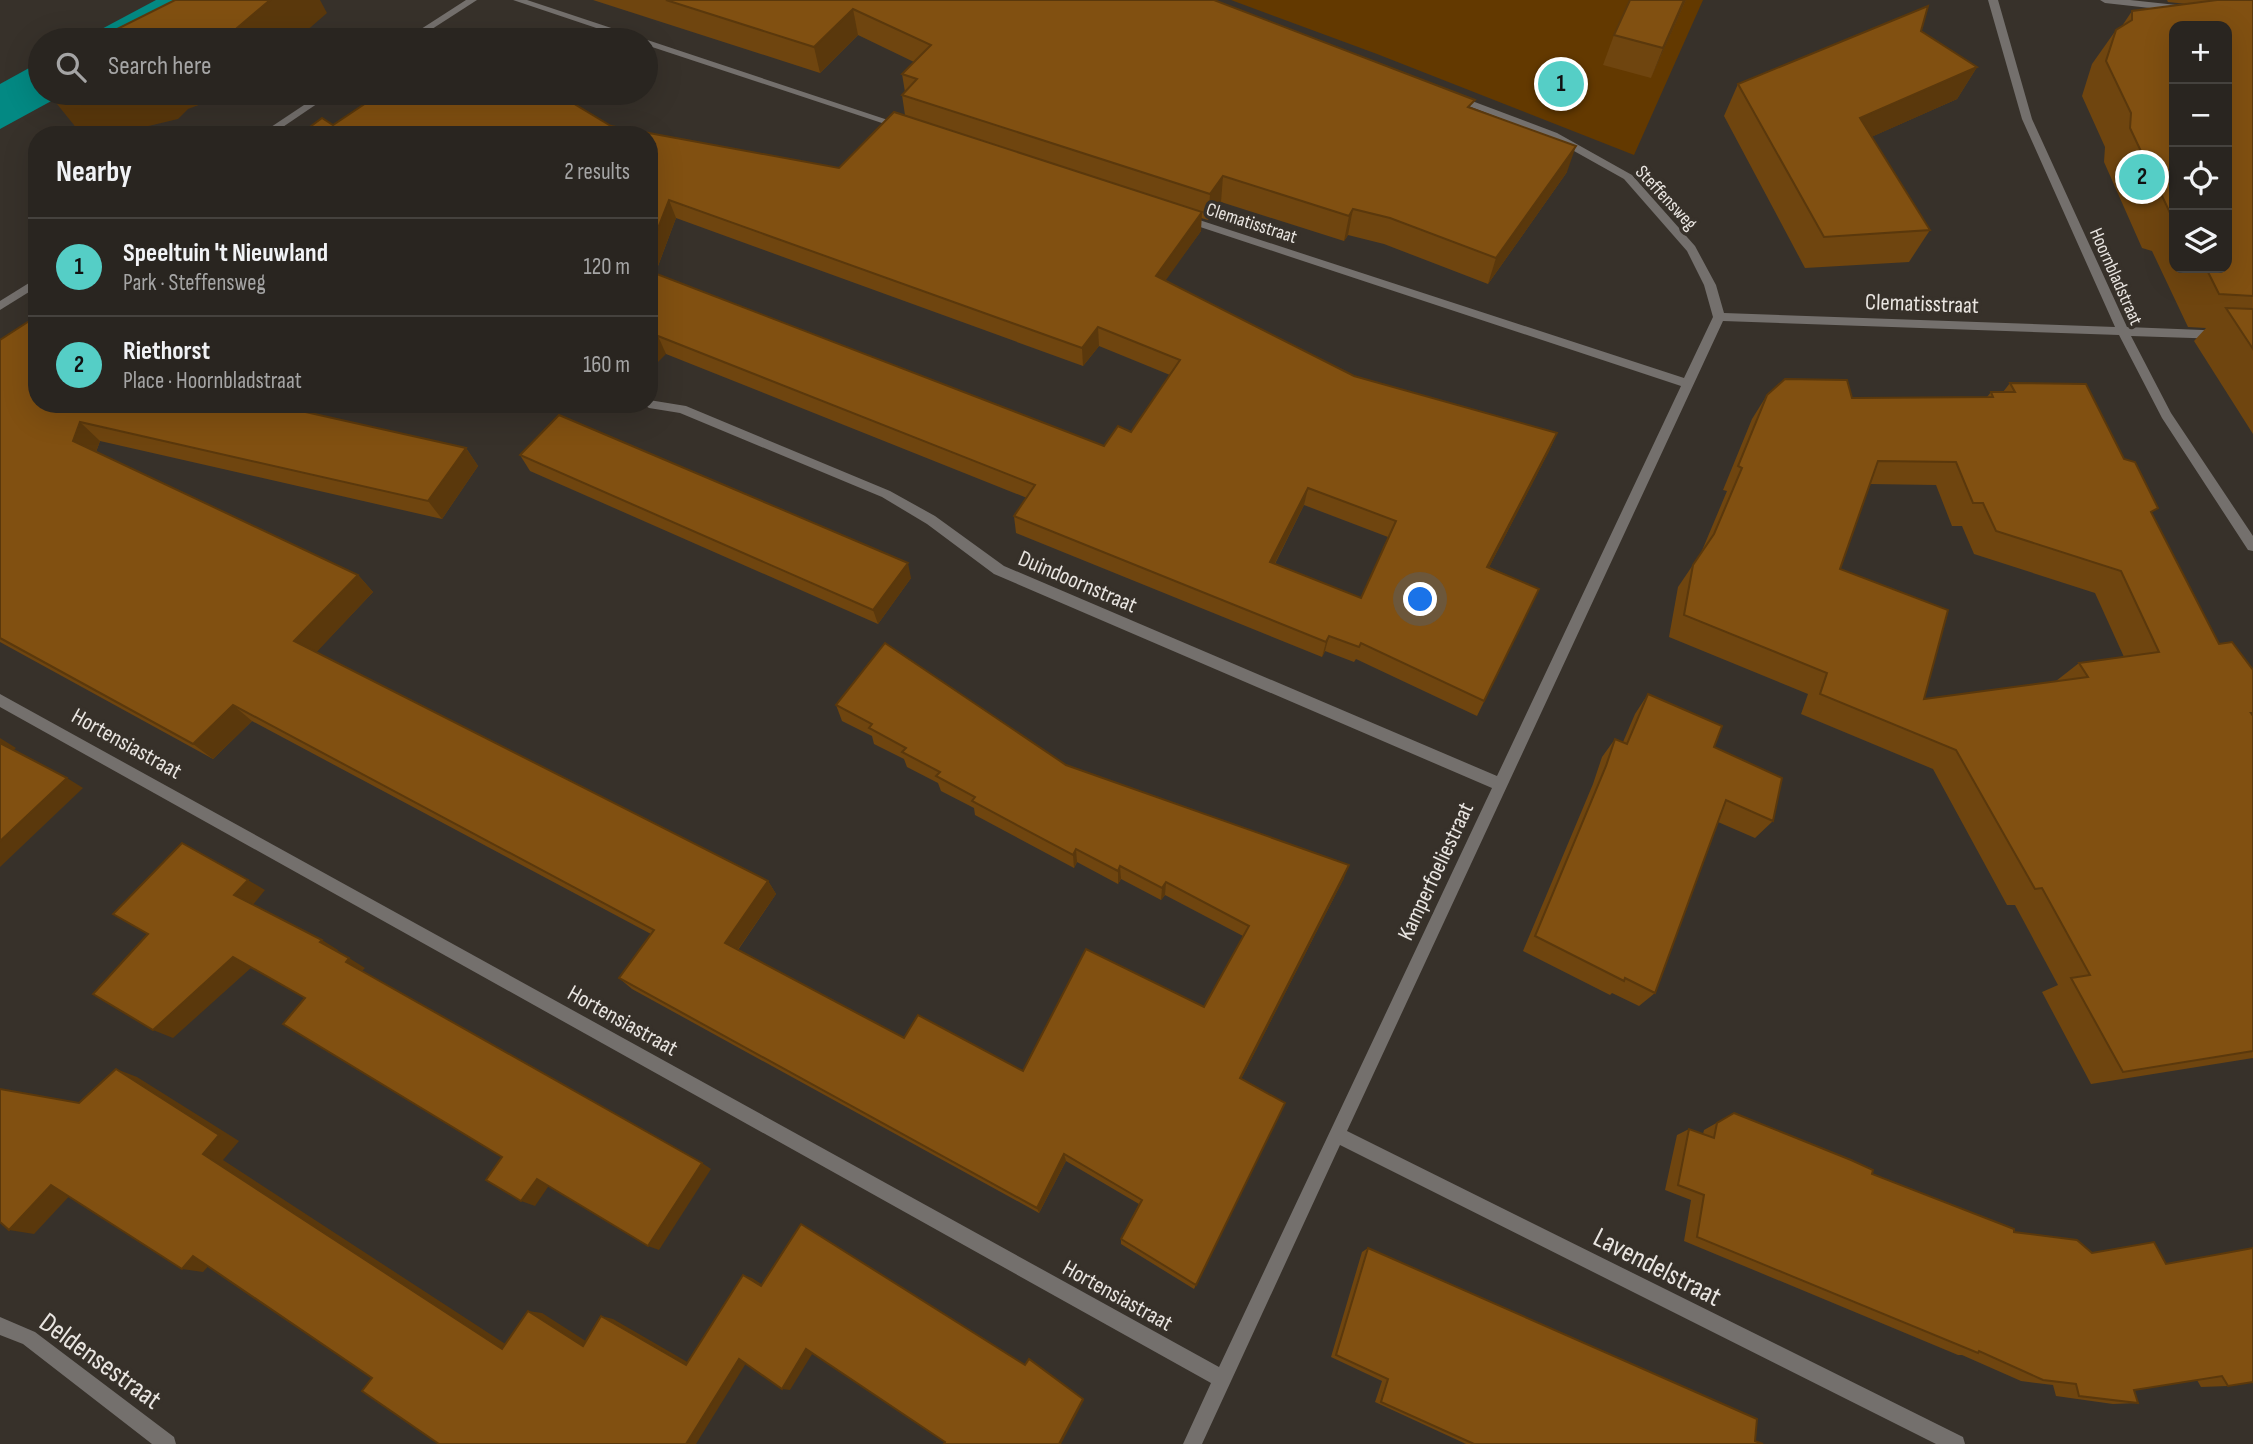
<!DOCTYPE html>
<html lang="en">
<head>
<meta charset="utf-8">
<style>
	:root { --surface:#292520; --page:#35312d; --text:#f1f3f6; --muted:#a5a5a5; --line:#45423e; --accent:#55cec6 }
	body { margin:0; font-family:"Sofia Sans Condensed",sans-serif; background:var(--page); color:var(--text) }
	.controls { position:absolute; right:21px; top:21px; display:grid; overflow:hidden; border-radius:14px; box-shadow:0 7px 28px #0002 }
	.controls button { width:63px; height:63px; display:grid; place-items:center; padding:0; border:0; border-bottom:2px solid var(--line); background:var(--surface); color:var(--text); font:35px sans-serif }
	.you { position:absolute; left:1421px; top:600px; width:24px; height:24px; margin:-18px; border:5px solid #fff; border-radius:50%; background:#1a73e8; box-shadow:0 0 0 10px #1a73e833 }
	.badge { display:grid; place-items:center; width:46px; height:46px; border-radius:50%; background:var(--accent); color:#111; font-size:23px; font-weight:700 }
	.pin { position:absolute; translate:-50% -50%; border:4px solid #fff; box-shadow:0 2px 7px #0006 }
	.list { margin:0; padding:0; list-style:none }
	h2 { display:flex; justify-content:space-between; align-items:center; height:91px; margin:0; padding:0 28px; font-size:30px }
	h2 small { font-size:23px; font-weight:400; color:var(--muted) }
	.list li { display:grid; grid-template-columns:46px 1fr auto; gap:21px; align-items:center; box-sizing:border-box; height:98px; padding:0 28px; border-top:2px solid var(--line) }
	.list b { display:block; font-size:26px; white-space:nowrap }
	.list p { margin:0; font-size:23px; white-space:nowrap; color:var(--muted) }
	.list em { font-size:23px; font-style:normal; color:var(--muted) }
	.icon { flex:none; width:38px; height:38px; fill:none; stroke:currentColor; stroke-width:2; stroke-linecap:round; stroke-linejoin:round }
	.map { position:relative; flex:none; width:2253px; height:1444px; overflow:hidden }
	.search { position:absolute; background:var(--surface); box-shadow:0 7px 28px #0002; left:28px; top:28px; width:630px; height:77px; display:flex; align-items:center; gap:18px; box-sizing:border-box; padding:0 24px; border-radius:38px; color:var(--muted); font-size:26px }
	.panel { position:absolute; background:var(--surface); box-shadow:0 7px 28px #0002; left:28px; top:126px; width:630px; height:287px; border-radius:28px }
	.map>svg:first-child { display:block }
	.green { fill:#633900 }
	.water { fill:#038983 }
	.lines { fill:none; stroke-linecap:round; stroke-linejoin:round }
	.street { fill:#74706d; fill-rule:evenodd }
	.wall { fill:#6f450f; fill-rule:evenodd }
	.shaded-wall { fill:#5a380c }
	.building { fill:#815011; stroke:#5a380c; stroke-width:2; fill-rule:evenodd }
	.labels { text-anchor:middle; stroke-width:7; stroke-linejoin:round; paint-order:stroke }
	.far-street-label { font-size:19px; fill:#e9e5e1; stroke:#37312a }
	.street-label { font-size:23px; fill:#e9e5e1; stroke:#37312a }
	.near-street-label { font-size:28px; fill:#e9e5e1; stroke:#37312a }
</style>
</head>
<body>
<div class="map">
<svg width="2253" height="1444" viewBox="0 0 2253 1444">
	<rect width="100%" height="100%" fill="#37312a"/>
	<polygon class="green" points="1231,0 1703,0 1634,155 1377,54"/>
	<g class="water">
		<polygon points="156,0 231,0 159,40 81,40"/>
		<polygon points="40,62 40,93 66,93 0,129 0,84"/>
	</g>
	<g class="lines">
		<g class="street">
			<polygon points="466,0 477,0 415,40 404,40"/>
			<polygon points="513,0 527,0 909,127 904,130 900,129 646,45 646,40 632,40"/>
			<polygon points="1988,0 1998,0 2032,119 2127,327 2253,332 2253,340 2131,336 2171,413 2253,536 2253,551 2248,550 2162,418 2119,335 1723,321 1347,1131 1963,1437 1965,1444 1936,1444 1340,1145 1202,1444 1183,1444 1211,1383 0,707 0,694 1219,1367 1492,788 994,574 927,524 882,497 680,413 649,408 643,404 649,404 649,400 686,406 890,491 935,516 1004,566 1497,776 1681,386 1179,220 1179,216 1187,216 1684,378 1713,317 1704,285 1687,251 1624,179 1549,137 1453,100 1451,98 1456,95 1557,133 1632,175 1695,246 1716,285 1724,313 2115,327 2022,119"/>
			<polygon points="2100,0 2130,0 2186,6 2191,9 2186,12 2105,3"/>
			<polygon points="322,93 333,93 271,135 259,135"/>
			<polygon points="37,278 37,287 0,310 0,301"/>
			<polygon points="0,1317 35,1332 174,1437 176,1444 152,1444 23,1344 0,1335"/>
		</g>
	</g>
	<g class="wall">
		<path d="M593 0H1214L1473 109 1567 172 1488 284 1384 244 1348 235 1344 241 1221 202 1208 220 1201 218V231L1165 280 1354 376 1557 433 1549 451 1489 567 1539 589 1477 716 1356 659 1354 662 1325 651 1322 657 1016 533 1014 516 1027 498 666 354 333 125 611 126 839 168 905 115 902 95 905 92 902 74 914 62 858 35 820 73ZM676 218 1083 366 1099 346 1170 375 1131 432 1104 446 655 274ZM1304 505 1388 537 1361 598 1275 564Z"/>
		<polygon points="1686,0 1651,78 1603,65 1614,35"/>
		<path d="M2167 0H2253V434L2194 341 2206 328 2188 327 2152 251 2142 248 2104 162 2105 147 2082 96 2092 64 2116 30 2122 26 2132 11 2187 4 2168 2ZM2174 26 2227 268H2174Z"/>
		<polygon points="1977,67 1957,99 1871,137 1930,230 1909,262 1805,268 1724,116 1738,84"/>
		<polygon points="0,340 37,404 466,448 478,466 442,519 100,441 96,452 358,575 373,592 316,652 768,881 776,894 738,950 904,1038 1023,1071 1204,1007 1243,936 1165,895 1161,900 1121,879 1118,884 1077,862 1074,868 975,815 974,808 941,791 938,783 907,767 904,759 874,744 872,736 842,721 836,705 1066,765 1344,878 1241,1079 1285,1103 1194,1289 1121,1244 1121,1239 1139,1204 1066,1161 1039,1213 632,989 619,978 651,934 252,721 213,759 0,642"/>
		<path d="M2010 383 2152 514 2219 644 2253 670V1058L2091 1084 2042 992 2058 985 2015 905H2007L1933 769 1801 714 1808 694 1669 637 1678 587 1701 553 1727 491 1723 490 1752 419 1767 395 1852 398 1987 397 1991 392H2003ZM1870 484 1936 485 1952 526H1962L1974 554 2095 593 2124 657 2079 663 2056 681 1924 699 1840 569Z"/>
		<polygon points="520,455 911,578 878,624 530,471"/>
		<polygon points="1648,694 1714,747 1773,821 1755,838 1718,822 1655,993 1639,1006 1612,993 1610,995 1523,951 1593,784 1602,757 1615,739 1623,742 1635,714"/>
		<polygon points="1734,1113 1872,1174 2014,1232 2092,1253 2154,1242 2228,1386 2201,1387 2197,1380 2134,1390 2138,1403 2113,1404 2056,1396 2053,1385 2021,1381 1962,1355 1958,1355 1684,1241 1691,1200 1665,1190 1677,1135 1689,1129 1703,1134 1704,1130"/>
		<polygon points="1368,1248 1755,1441 1763,1444 1466,1444 1375,1402 1382,1381 1331,1357 1362,1252"/>
	</g>
	<g class="shaded-wall">
		<polygon points="270,0 320,0 327,13 296,40 223,40"/>
		<polygon points="1684,0 1686,0 1651,78 1663,48"/>
		<polygon points="853,9 858,35 820,73 814,47"/>
		<polygon points="1977,67 1957,99 1842,150 1860,118"/>
		<polygon points="81,93 231,93 188,109 178,119 111,135 82,135 53,99"/>
		<polygon points="1576,146 1567,172 1488,284 1496,258"/>
		<polygon points="1223,176 1221,202 1208,220 1210,194"/>
		<polygon points="669,200 676,218 650,287 649,251"/>
		<polygon points="1353,209 1348,235 1344,241 1349,216"/>
		<polygon points="1202,212 1201,231 1156,294 1156,276"/>
		<polygon points="1098,327 1099,346 1083,366 1082,348"/>
		<polygon points="658,336 666,354 649,371 649,345"/>
		<polygon points="80,422 100,441 93,460 73,441"/>
		<polygon points="1557,433 1549,451 1481,583 1487,567"/>
		<polygon points="466,448 478,466 442,519 428,501"/>
		<polygon points="1308,488 1304,505 1267,579 1270,562"/>
		<polygon points="908,563 911,578 878,624 873,610"/>
		<polygon points="358,575 373,592 312,657 294,641"/>
		<polygon points="1329,636 1325,651 1322,657 1326,642"/>
		<polygon points="233,705 252,721 213,759 193,744"/>
		<polygon points="0,738 16,748 12,751 0,744"/>
		<polygon points="67,778 83,788 0,867 0,841"/>
		<polygon points="1076,849 1077,862 1074,868 1073,855"/>
		<polygon points="1349,865 1344,878 1237,1087 1240,1078"/>
		<polygon points="1120,866 1121,879 1118,884 1118,871"/>
		<polygon points="248,880 265,890 252,906 234,895"/>
		<polygon points="768,881 776,894 734,955 725,943"/>
		<polygon points="1166,882 1165,895 1161,900 1162,888"/>
		<polygon points="322,940 338,950 336,952 320,942"/>
		<polygon points="233,957 252,967 173,1038 153,1030"/>
		<polygon points="349,958 365,968 362,971 346,962"/>
		<polygon points="116,1069 137,1077 239,1141 223,1160 516,1351 502,1349 203,1154"/>
		<polygon points="1064,1154 1066,1161 1039,1213 1037,1208"/>
		<polygon points="702,1163 711,1169 659,1250 648,1246"/>
		<polygon points="537,1179 550,1184 535,1206 521,1201"/>
		<polygon points="51,1185 74,1191 34,1234 9,1230"/>
		<polygon points="193,1256 214,1260 203,1272 182,1269"/>
		<polygon points="743,1275 752,1278 769,1289 761,1286"/>
		<polygon points="528,1311 542,1313 595,1347 583,1346"/>
		<polygon points="601,1316 613,1319 696,1367 686,1365"/>
		<polygon points="806,1349 814,1351 790,1390 782,1389"/>
		<polygon points="739,1359 748,1360 696,1444 686,1444"/>
		<polygon points="1029,1359 1084,1400 1061,1444 1059,1444"/>
	</g>
	<g class="building">
		<polygon points="175,0 270,0 223,40 107,40 117,29"/>
		<polygon points="666,0 1214,0 1475,100 1468,107 1576,146 1496,258 1390,218 1353,209 1349,216 1223,176 1210,194 902,95 917,79 902,74 931,45 853,9 814,47"/>
		<polygon points="1630,0 1684,0 1663,48 1614,35"/>
		<polygon points="2217,0 2253,0 2253,296 2219,294 2206,268 2227,268 2227,26 2174,26 2174,215 2171,215 2130,128 2131,113 2106,61 2116,30 2132,20 2132,11"/>
		<polygon points="1928,6 1921,31 1977,67 1860,118 1930,230 1824,237 1738,84"/>
		<polygon points="466,37 471,40 460,40"/>
		<polygon points="59,93 81,93 53,99"/>
		<path d="M381 93H556L611 126 839 168 894 112 1202 212 1156 276 1354 376 1557 433 1487 567 1539 589 1484 701 1361 643 1359 647 1329 636 1326 642 1014 516 1035 485 658 336 649 345V271L1104 446 1118 426 1131 432 1180 360 1098 327 1082 348 669 200 649 251V135H299L322 118 333 125ZM1308 488 1396 521 1361 598 1270 562Z"/>
		<polygon points="2226,308 2253,309 2253,349"/>
		<polygon points="37,316 37,404 270,404 466,448 428,501 80,422 73,441 358,575 294,641 768,881 725,943 904,1038 918,1015 1023,1071 1086,949 1204,1007 1249,926 1166,882 1162,888 1120,866 1118,871 1076,849 1073,855 972,801 975,797 936,776 940,772 902,752 906,748 869,728 872,724 836,705 885,643 1066,765 1349,865 1240,1078 1285,1103 1196,1285 1121,1239 1142,1200 1064,1154 1037,1208 619,978 654,930 233,705 193,744 0,638 0,340"/>
		<path d="M1785 379 1847 380 1852 398 1993 397 1991 392H2015L2010 383 2086 384 2124 459 2135 462 2158 508 2151 512 2219 644 2232 642 2253 670V713H2251L2253 716V1051L2123 1072 2071 978 2090 975 2042 888 2035 889 1956 750 1820 694 1827 673 1684 615 1693 565 1714 534 1742 468 1738 466 1767 395ZM1878 461 1956 462 1973 503H1983L1996 531 2121 571 2159 652 2079 663 2088 677 1924 699 1948 610 1840 569Z"/>
		<polygon points="559,415 908,563 873,610 520,455"/>
		<polygon points="1648,694 1722,726 1714,747 1782,778 1773,821 1726,800 1655,993 1625,978 1624,981 1535,936 1606,766 1615,739 1627,744"/>
		<polygon points="0,743 67,778 0,841"/>
		<polygon points="182,843 248,880 234,895 322,940 320,942 349,958 346,962 702,1163 648,1246 537,1179 521,1201 486,1180 502,1157 283,1024 305,998 233,957 153,1030 93,994 148,934 113,914"/>
		<polygon points="116,1069 219,1135 203,1154 502,1349 528,1311 583,1346 601,1316 686,1365 743,1275 761,1286 801,1224 1025,1365 1029,1359 1083,1399 1059,1444 944,1444 945,1442 806,1349 782,1389 739,1359 686,1444 439,1444 362,1391 372,1378 193,1256 182,1269 51,1185 9,1230 0,1222 0,1089 79,1103"/>
		<polygon points="1734,1113 1851,1160 1873,1170 1872,1174 2014,1229 2014,1232 2077,1240 2092,1253 2154,1242 2166,1264 2253,1248 2253,1382 2228,1386 2222,1376 2134,1390 2138,1403 2079,1396 2076,1384 2043,1380 1979,1351 1978,1353 1697,1237 1704,1195 1678,1185 1689,1129 1714,1138 1717,1123"/>
		<polygon points="1368,1248 1757,1419 1755,1441 1763,1444 1474,1444 1381,1402 1388,1379 1336,1355"/>
	</g>
	<g class="labels">
		<g class="far-street-label">
			<text transform="translate(1667 197) rotate(47)" y="7">Steffensweg</text>
			<text transform="translate(1252 222) rotate(18)" y="7">Clematisstraat</text>
			<text transform="translate(2117 276) rotate(66)" y="7">Hoornbladstraat</text>
		</g>
		<g class="street-label">
			<text transform="translate(1922 303) rotate(2)" y="8">Clematisstraat</text>
			<text transform="translate(1078 581) rotate(23)" y="8">Duindoornstraat</text>
			<text transform="translate(127 743) rotate(29)" y="8">Hortensiastraat</text>
			<text transform="translate(1435 871) rotate(-65)" y="8">Kamperfoeliestraat</text>
			<text transform="translate(623 1020) rotate(29)" y="8">Hortensiastraat</text>
			<text transform="translate(1118 1295) rotate(29)" y="8">Hortensiastraat</text>
		</g>
		<g class="near-street-label">
			<text transform="translate(1658 1266) rotate(27)" y="10">Lavendelstraat</text>
			<text transform="translate(101 1360) rotate(36)" y="10">Deldensestraat</text>
		</g>
	</g>
</svg>
<div class="controls">
<button>+</button>
<button>−</button>
<button><svg class="icon" aria-label="locate" viewBox="0 0 24 24"><circle cx="12" cy="12" r="6"/><path d="M12 2v4M12 18v4M2 12h4M18 12h4"/></svg></button>
<button><svg class="icon" aria-label="layers" viewBox="0 0 24 24"><path d="M12 4l9 5-9 5-9-5zM3 14l9 5 9-5"/></svg></button>
</div>
<div class="you"></div>
<div class="pin badge" style="left:1561px;top:84px">1</div>
<div class="pin badge" style="left:2142px;top:177px">2</div>
<div class="search"><svg class="icon" aria-label="search" viewBox="0 0 24 24"><circle cx="10" cy="10" r="6"/><path d="M15 15l6 6"/></svg>Search here</div>
<section class="panel">
<h2>Nearby<small>2 results</small></h2>
<ul class="list">
<li><span class="badge">1</span><div><b>Speeltuin 't Nieuwland</b><p>Park · Steffensweg</p></div><em>120 m</em></li>
<li><span class="badge">2</span><div><b>Riethorst</b><p>Place · Hoornbladstraat</p></div><em>160 m</em></li>
</ul>
</section>
</div>
</body>
</html>
